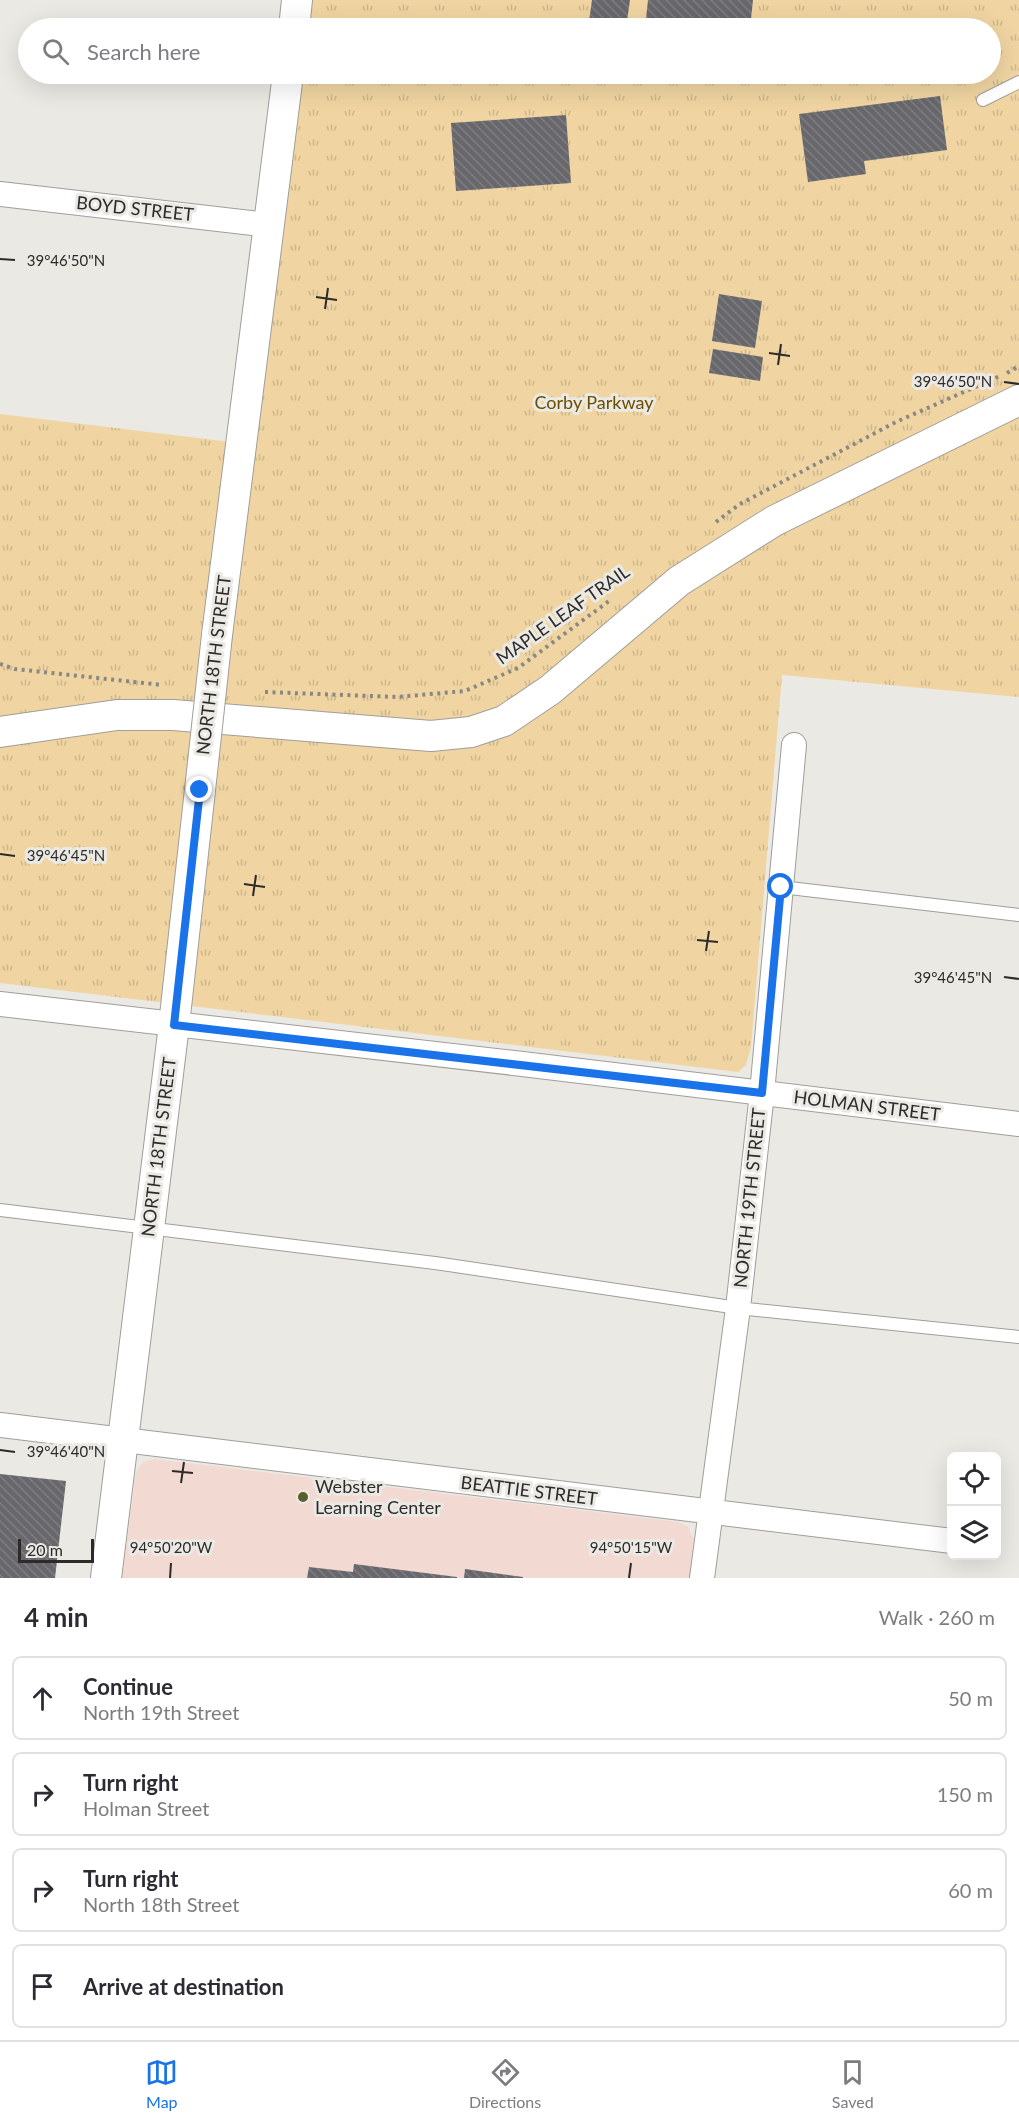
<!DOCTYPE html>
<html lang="en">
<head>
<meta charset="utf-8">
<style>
	:root { --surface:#fff; --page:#f2f2f3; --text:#2b2b33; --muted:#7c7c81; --line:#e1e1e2; --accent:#1a73e8 }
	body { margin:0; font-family:Lato,sans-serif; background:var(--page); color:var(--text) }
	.controls { position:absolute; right:18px; bottom:18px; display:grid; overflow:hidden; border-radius:9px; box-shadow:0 6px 24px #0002 }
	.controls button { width:54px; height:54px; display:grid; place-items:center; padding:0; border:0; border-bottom:2px solid var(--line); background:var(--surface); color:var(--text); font:30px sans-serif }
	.scale { position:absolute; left:18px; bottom:15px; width:76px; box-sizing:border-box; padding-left:6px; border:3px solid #2c2b2a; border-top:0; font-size:16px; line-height:21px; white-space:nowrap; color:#2c2b2a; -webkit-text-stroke:4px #ebe9e4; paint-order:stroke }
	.stop { position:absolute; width:18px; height:18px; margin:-14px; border:4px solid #1a73e8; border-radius:50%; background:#fff }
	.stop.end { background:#1a73e8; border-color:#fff; box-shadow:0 2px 6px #0008 }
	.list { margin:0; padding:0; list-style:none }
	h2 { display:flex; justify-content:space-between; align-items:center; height:78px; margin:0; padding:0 24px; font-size:26px }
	h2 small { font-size:20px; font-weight:400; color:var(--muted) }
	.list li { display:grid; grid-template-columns:39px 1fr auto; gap:18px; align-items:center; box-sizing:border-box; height:84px; margin:0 12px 12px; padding:0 12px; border:2px solid var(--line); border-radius:9px }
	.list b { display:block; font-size:22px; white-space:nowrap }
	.list p { margin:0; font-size:20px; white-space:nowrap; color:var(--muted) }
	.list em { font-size:20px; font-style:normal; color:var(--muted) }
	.icon { flex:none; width:33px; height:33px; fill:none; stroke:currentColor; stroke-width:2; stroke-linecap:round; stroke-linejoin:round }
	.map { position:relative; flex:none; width:1019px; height:1578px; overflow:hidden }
	.search { position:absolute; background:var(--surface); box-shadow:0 6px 24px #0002; left:18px; right:18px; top:18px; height:66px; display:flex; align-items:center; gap:15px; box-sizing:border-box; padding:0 21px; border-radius:33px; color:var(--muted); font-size:22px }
	.sheet { height:462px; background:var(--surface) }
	nav { display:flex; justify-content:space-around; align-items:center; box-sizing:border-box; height:84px; border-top:2px solid var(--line); background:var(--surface); font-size:16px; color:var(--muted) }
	nav a { display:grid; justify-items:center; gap:3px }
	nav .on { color:var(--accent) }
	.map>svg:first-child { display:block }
	.education { fill:#f2d9d1 }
	.park { fill:url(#park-tufts) }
	.building { fill:url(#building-back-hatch) }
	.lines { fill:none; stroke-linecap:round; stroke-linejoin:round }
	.service-casing { stroke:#a09e9a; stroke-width:14 }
	.minor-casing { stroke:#a09e9a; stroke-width:26 }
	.tertiary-casing { stroke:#a09e9a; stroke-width:32 }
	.path { stroke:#898885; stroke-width:4; stroke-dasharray:3 4.5; stroke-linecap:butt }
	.service { stroke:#fff; stroke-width:12 }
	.minor { stroke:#fff; stroke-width:24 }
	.tertiary { stroke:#fff; stroke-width:30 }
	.tertiary-bridge-casing { stroke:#a09e9a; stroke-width:32; stroke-linecap:butt }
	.tertiary-bridge { stroke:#fff; stroke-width:30 }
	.route { stroke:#1a73e8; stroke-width:8 }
	.ticks { fill:none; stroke:#2c2b2a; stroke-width:2 }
	.poi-dot { fill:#5a5e2c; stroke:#ebe9e4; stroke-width:2 }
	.labels { text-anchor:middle; stroke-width:6; stroke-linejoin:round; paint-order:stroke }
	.street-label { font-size:18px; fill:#2c2b2a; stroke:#ebe9e4 }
	.park-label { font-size:18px; fill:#6b4e00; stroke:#ebe9e4 }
	.poi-label { font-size:18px; fill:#2c2b2a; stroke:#ebe9e4; text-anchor:start }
	.ticks-label { font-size:15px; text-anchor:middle; fill:#2c2b2a; stroke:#ebe9e4; stroke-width:6; stroke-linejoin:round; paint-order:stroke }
</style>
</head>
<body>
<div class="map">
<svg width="1019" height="1578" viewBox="0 0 1019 1578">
	<defs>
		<pattern id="park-tufts" width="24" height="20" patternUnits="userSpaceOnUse" patternTransform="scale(1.5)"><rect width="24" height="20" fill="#f0d5a2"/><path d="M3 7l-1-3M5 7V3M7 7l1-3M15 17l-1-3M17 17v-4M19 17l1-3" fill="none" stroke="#ceb78c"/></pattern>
		<pattern id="building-back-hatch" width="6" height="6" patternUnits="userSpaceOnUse" patternTransform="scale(1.5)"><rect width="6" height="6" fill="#68686c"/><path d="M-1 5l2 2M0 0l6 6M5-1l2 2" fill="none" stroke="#7e7e81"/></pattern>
	</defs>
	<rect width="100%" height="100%" fill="#ebe9e4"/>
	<polygon class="education" points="154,1459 678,1522 688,1527 694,1540 690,1578 122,1578 136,1473 142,1463"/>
	<polygon class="park" points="312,0 1019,0 1019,697 782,675 751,1047 746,1065 738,1072 0,983 0,414 257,445 303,74 990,74 990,28 309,28"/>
	<g class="building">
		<polygon points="592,0 630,0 626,28 588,28"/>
		<polygon points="648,0 753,0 750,28 645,28"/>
		<polygon points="866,74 931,74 930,83"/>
		<polygon points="940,96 947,150 864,161 866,174 808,182 799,114"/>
		<polygon points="566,115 571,183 456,191 451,123"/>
		<polygon points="719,294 762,301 755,348 712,341"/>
		<polygon points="713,349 763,357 760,381 709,373"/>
		<polygon points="0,1474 66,1481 55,1578 0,1578"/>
		<polygon points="354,1564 457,1577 457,1578 307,1578 309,1567 353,1572"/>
		<polygon points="465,1569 523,1577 523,1578 464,1578"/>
	</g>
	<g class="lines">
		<g class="service-casing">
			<g id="service">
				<polyline points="983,100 1019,82"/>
				<polyline points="781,887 1019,915"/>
				<polyline points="0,1210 435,1263 738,1308 1019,1337"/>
			</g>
		</g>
		<g class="minor-casing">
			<g id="minor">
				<polyline points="0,194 269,225"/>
				<polyline points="0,1004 514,1063 1019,1124"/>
				<polyline points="0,1425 952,1541"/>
				<polyline points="702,1578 738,1308 762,1093 794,745"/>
			</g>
		</g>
		<g class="tertiary-casing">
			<g id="tertiary">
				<polyline points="294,28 297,0"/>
				<polyline points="217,635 288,74"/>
				<polyline points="0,732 117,715 173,715 431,736 471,732 504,721 550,690 679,581 774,521 1019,400"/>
				<polyline points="106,1578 174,1025 200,790"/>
			</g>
		</g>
		<g class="path">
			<polyline points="1007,373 1019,366"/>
			<polyline points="716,522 740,504 896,422 1000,376"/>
			<polyline points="0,664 15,669 162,685"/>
			<polyline points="265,692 397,697 465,691 518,668 609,601"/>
		</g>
		<use href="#service" class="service"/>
		<use href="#minor" class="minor"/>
		<use href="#tertiary" class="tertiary"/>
		<g class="tertiary-bridge-casing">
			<polyline id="tertiary-bridge" points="200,790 217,635"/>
		</g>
		<use href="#tertiary-bridge" class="tertiary-bridge"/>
	</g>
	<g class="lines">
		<polyline class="route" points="200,790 174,1025 762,1093 781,887"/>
	</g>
	<path class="ticks" d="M0 259 15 260M316 297 337 300M325 309 328 288M769 353 790 356M778 365 781 344M1004 382 1019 384M0 854 15 856M244 884 265 887M253 896 256 875M697 940 718 942M706 951 709 931M1004 977 1019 979M0 1450 15 1452M172 1471 193 1473M181 1483 184 1462M170 1578 171 1563M629 1578 631 1563"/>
	<circle class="poi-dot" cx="303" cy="1497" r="6"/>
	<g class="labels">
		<g class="street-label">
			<text transform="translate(135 209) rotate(6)" y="6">BOYD STREET</text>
			<text transform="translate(563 615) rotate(-35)" y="6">MAPLE LEAF TRAIL</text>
			<text transform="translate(214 665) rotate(-83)" y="6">NORTH 18TH STREET</text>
			<text transform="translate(867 1106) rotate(7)" y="6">HOLMAN STREET</text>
			<text transform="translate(159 1147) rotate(-83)" y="6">NORTH 18TH STREET</text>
			<text transform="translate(750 1198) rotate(-84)" y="6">NORTH 19TH STREET</text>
			<text transform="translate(529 1491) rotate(7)" y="6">BEATTIE STREET</text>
		</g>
		<g class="park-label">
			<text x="594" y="409">Corby Parkway</text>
		</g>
		<g class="poi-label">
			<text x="315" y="1493">Webster<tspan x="315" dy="21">Learning Center</tspan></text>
		</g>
	</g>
	<g class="ticks-label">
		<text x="66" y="266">39°46'50"N</text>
		<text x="953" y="387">39°46'50"N</text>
		<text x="66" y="861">39°46'45"N</text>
		<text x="953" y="983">39°46'45"N</text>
		<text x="66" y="1457">39°46'40"N</text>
		<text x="171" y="1553">94°50'20"W</text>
		<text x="631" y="1553">94°50'15"W</text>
	</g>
</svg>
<div class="controls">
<button><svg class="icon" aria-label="locate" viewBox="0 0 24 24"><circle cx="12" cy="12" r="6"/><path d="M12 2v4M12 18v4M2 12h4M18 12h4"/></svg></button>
<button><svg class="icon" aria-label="layers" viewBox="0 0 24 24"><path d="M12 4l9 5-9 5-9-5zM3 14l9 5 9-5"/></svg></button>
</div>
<div class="scale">20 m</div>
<div class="stop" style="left:781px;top:887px"></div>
<div class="stop end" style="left:200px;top:790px"></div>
<div class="search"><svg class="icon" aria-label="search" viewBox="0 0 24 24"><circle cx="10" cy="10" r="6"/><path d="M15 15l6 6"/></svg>Search here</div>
</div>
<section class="sheet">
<h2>4 min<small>Walk · 260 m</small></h2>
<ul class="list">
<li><svg class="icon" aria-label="ahead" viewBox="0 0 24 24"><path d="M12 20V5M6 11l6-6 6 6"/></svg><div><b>Continue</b><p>North 19th Street</p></div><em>50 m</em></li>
<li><svg class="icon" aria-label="right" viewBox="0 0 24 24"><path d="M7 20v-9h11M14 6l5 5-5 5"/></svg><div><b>Turn right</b><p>Holman Street</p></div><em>150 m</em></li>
<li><svg class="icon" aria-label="right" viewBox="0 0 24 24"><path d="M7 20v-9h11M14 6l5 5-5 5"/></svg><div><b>Turn right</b><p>North 18th Street</p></div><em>60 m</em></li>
<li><svg class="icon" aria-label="arrive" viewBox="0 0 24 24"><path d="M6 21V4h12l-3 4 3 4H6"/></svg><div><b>Arrive at destination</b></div></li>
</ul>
</section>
<nav>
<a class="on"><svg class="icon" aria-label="map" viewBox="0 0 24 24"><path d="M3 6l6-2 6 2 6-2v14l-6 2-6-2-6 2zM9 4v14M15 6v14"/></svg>Map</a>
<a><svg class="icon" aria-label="directions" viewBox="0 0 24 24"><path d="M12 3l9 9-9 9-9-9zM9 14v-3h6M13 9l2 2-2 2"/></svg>Directions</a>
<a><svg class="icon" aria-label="saved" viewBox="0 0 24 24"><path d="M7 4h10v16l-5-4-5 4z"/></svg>Saved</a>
</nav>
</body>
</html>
